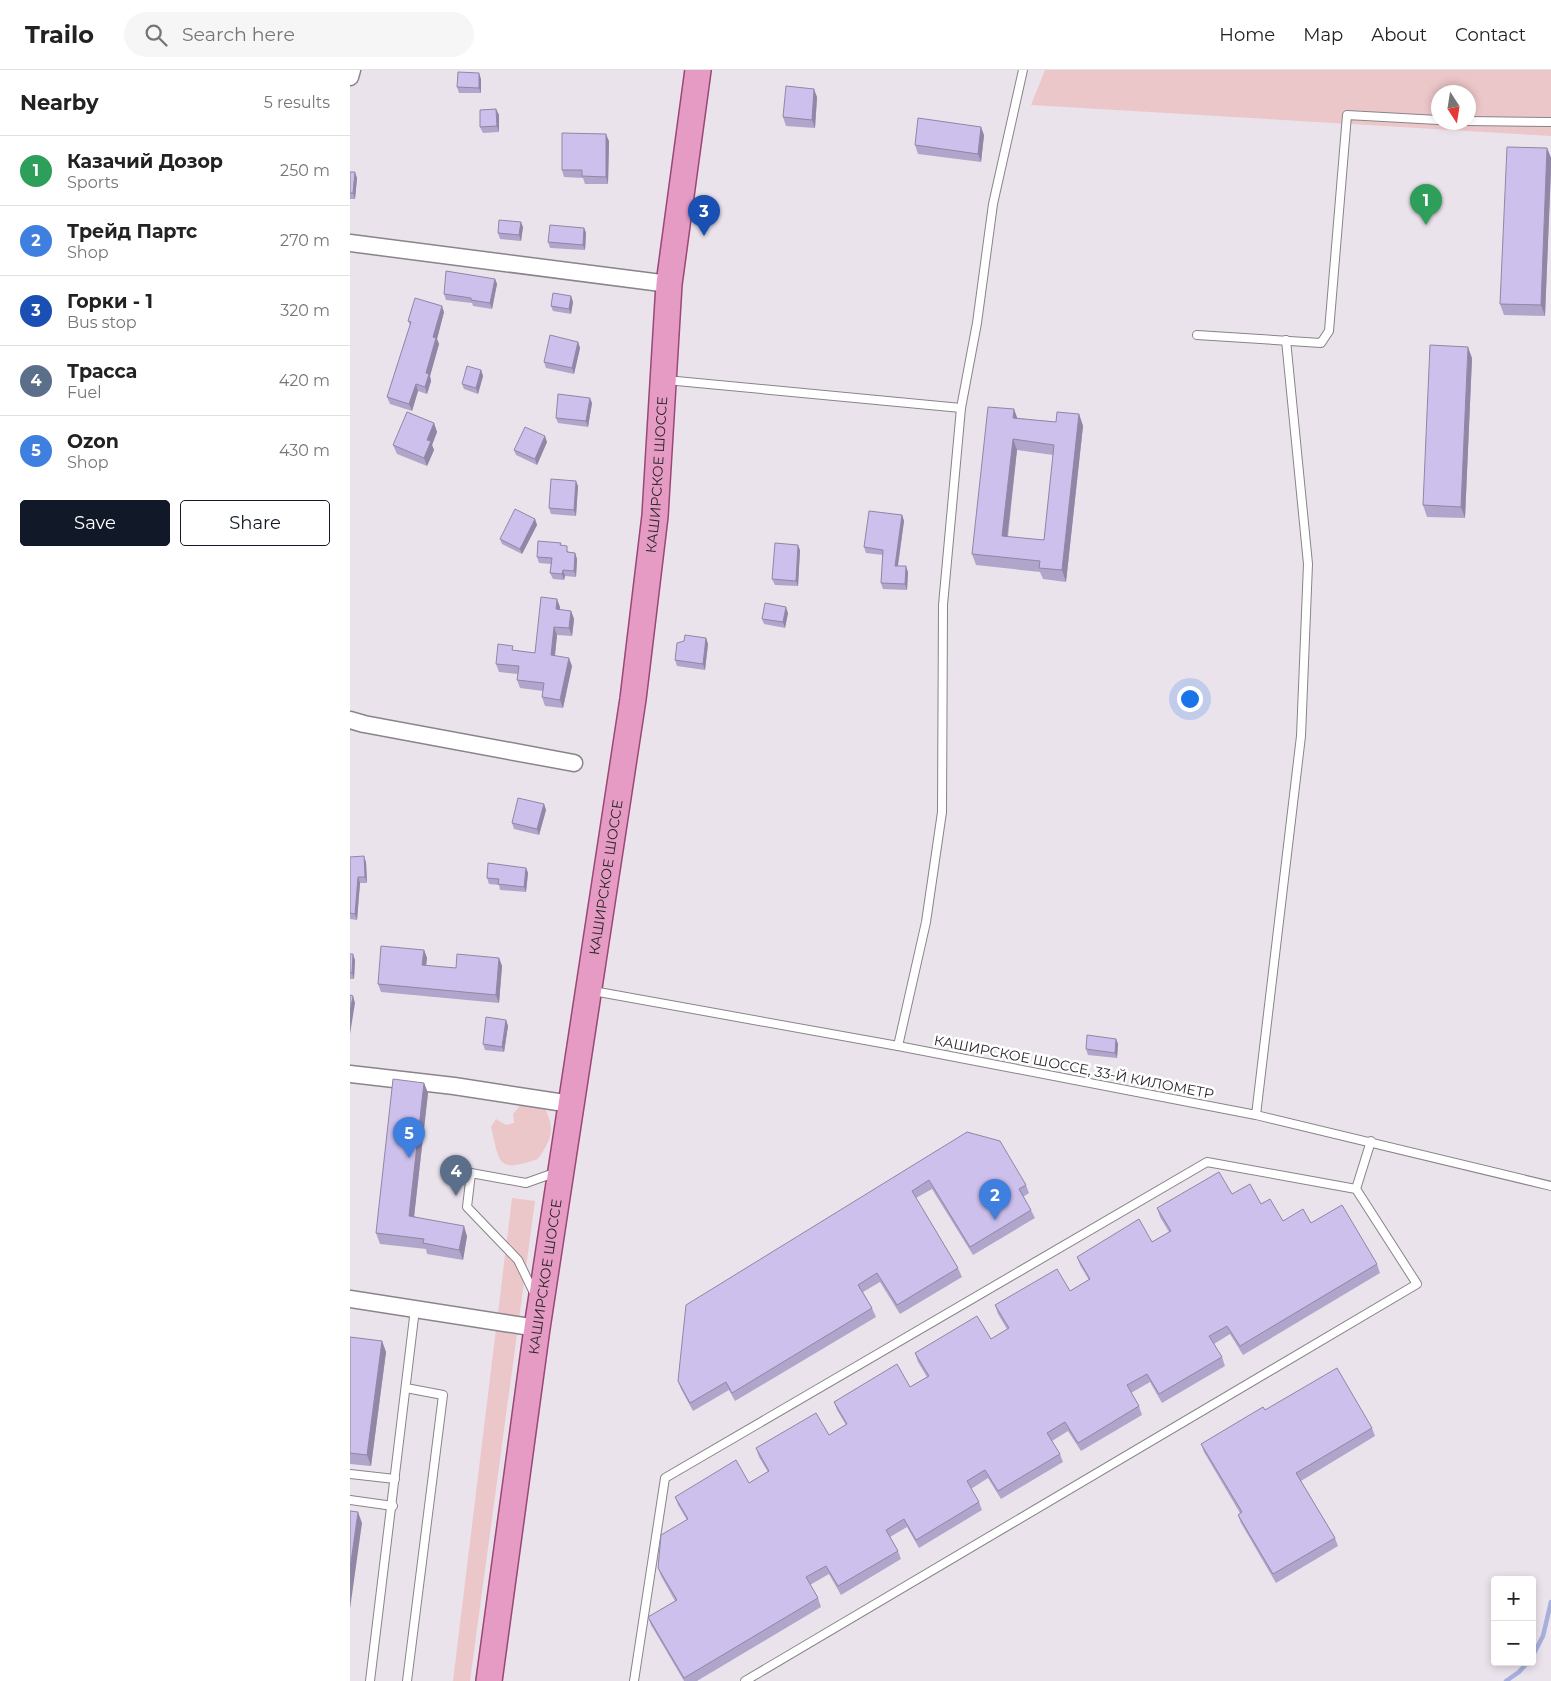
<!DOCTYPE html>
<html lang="en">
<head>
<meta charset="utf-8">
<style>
	:root { --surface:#fff; --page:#f6f6f6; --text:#222; --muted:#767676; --line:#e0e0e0; --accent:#111827 }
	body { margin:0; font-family:Montserrat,sans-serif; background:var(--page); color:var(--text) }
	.controls { position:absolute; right:15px; bottom:15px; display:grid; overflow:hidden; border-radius:5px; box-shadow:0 2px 8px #0003 }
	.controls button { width:45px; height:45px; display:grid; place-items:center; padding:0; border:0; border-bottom:1px solid var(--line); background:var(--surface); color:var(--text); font:25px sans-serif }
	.compass { position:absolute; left:1081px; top:15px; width:45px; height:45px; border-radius:50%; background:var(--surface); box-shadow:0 2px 8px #0003; rotate:168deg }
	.you { position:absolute; left:839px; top:628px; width:18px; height:18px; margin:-12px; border:4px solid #fff; border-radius:50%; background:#1a73e8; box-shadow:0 0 0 8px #1a73e833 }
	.badge { display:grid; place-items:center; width:32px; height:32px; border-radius:50%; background:var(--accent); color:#fff; font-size:16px; font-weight:700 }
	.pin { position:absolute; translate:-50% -41px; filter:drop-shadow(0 1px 2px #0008) }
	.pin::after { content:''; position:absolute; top:26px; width:18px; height:15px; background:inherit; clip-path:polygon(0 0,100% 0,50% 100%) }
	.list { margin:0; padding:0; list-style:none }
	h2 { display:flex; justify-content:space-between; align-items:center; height:65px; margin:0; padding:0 20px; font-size:21px }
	h2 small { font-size:16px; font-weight:400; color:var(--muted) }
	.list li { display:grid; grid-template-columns:32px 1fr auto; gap:15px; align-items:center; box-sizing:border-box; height:70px; padding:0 20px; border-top:1px solid var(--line) }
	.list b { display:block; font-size:19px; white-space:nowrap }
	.list p { margin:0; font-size:16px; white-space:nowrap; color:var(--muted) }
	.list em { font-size:16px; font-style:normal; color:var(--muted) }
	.actions { display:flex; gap:10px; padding:15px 20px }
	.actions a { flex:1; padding:11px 0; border:1px solid var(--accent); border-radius:5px; text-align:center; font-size:18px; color:var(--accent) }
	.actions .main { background:var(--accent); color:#fff }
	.icon { flex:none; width:28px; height:28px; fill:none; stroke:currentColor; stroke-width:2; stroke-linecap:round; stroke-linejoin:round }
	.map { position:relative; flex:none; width:1201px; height:1611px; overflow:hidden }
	header { display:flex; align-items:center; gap:30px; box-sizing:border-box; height:70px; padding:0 25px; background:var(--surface); border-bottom:1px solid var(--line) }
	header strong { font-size:24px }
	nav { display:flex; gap:28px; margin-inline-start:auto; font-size:18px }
	.search { width:350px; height:45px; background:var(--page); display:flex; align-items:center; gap:12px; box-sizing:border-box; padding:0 18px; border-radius:28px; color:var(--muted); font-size:19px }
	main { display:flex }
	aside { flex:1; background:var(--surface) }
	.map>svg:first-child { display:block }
	.green { fill:#ecc7c9; fill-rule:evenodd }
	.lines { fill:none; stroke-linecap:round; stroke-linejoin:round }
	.stream { stroke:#a6b0db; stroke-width:4.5 }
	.lane-casing { stroke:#89838a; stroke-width:10 }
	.street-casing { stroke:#89838a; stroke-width:19 }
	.primary-casing { stroke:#994775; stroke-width:28 }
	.lane { stroke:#fff; stroke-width:8 }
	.street { stroke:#fff; stroke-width:16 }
	.primary { stroke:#e69bc5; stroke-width:25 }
	.wall { fill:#b0a5cb; fill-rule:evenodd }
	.shaded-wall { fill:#9086a5 }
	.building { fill:#cdc0ec; stroke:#9086a5; fill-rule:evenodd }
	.labels { text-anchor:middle; stroke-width:5; stroke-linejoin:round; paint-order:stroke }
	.street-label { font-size:14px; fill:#282528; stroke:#fff }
</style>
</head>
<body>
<header>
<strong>Trailo</strong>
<div class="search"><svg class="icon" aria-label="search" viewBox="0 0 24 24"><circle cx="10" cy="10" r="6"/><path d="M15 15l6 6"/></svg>Search here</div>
<nav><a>Home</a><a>Map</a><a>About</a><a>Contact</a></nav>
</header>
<main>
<aside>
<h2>Nearby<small>5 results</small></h2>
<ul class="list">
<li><span class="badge" style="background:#2e9e5b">1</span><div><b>Казачий Дозор</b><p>Sports</p></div><em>250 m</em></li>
<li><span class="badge" style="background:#3f7fe0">2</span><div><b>Трейд Партс</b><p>Shop</p></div><em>270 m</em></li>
<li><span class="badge" style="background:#1a4fb4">3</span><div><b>Горки - 1</b><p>Bus stop</p></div><em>320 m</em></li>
<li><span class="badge" style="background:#5c6f8a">4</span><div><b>Трасса</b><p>Fuel</p></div><em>420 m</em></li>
<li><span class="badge" style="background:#3f7fe0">5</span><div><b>Ozon</b><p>Shop</p></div><em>430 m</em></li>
</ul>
<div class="actions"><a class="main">Save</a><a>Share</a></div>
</aside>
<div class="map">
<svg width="1201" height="1611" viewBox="0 0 1201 1611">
	<rect width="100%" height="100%" fill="#ebe3eb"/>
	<g class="green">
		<path d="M695 0H1201V66L681 35ZM1088 22H1118V52H1088Z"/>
		<path d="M174 1031 192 1032C205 1058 204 1065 188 1089 147 1103 150 1094 141 1057L146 1049 156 1055 164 1053 163 1044Z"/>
		<polygon points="162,1128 185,1131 120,1611 103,1611"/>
	</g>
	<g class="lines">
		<g class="stream">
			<polyline points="1182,1587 1193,1566 1201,1532"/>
			<polyline points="1156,1611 1169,1602 1178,1592"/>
		</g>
		<g class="lane-casing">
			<g id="lane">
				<polyline points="1118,51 1201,52"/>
				<polyline points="847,265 971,273 979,261 997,45 1088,50"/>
				<polyline points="316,310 611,338"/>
				<polyline points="243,921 548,976 906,1045 1201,1116"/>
				<polyline points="548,976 576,852 592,742 593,535 611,338 627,253 643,134 673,0"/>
				<polyline points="906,1045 951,666 958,494 936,270"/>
				<polyline points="1006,1119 1021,1071"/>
				<polyline points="185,1225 168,1190 117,1137 121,1103 176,1113 207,1102"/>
				<polyline points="56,1318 93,1325 57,1611"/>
				<polyline points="0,1404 45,1409"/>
				<polyline points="0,1430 43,1436"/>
				<polyline points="20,1611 65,1239"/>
				<polyline points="284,1611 315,1408 857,1092 1006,1119 1067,1214 395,1611"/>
			</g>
		</g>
		<g class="street-casing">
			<g id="street">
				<polyline points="0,7 2,0"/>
				<polyline points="0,173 319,214"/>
				<polyline points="0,650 14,654 224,693"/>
				<polyline points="0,1004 104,1016 221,1034"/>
				<polyline points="0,1229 187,1258"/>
			</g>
		</g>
		<g class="primary-casing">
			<g id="primary">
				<path id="s1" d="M139 1611 187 1258 283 629 305 446 319 214 348 0"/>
			</g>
		</g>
		<use href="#lane" class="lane"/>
		<use href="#street" class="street"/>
		<use href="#primary" class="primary"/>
	</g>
	<g class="wall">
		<polygon points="131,9 131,23 109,23 107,17"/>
		<polygon points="467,27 465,58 436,56 433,47"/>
		<polygon points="146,39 149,45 149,62 133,63 130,57"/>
		<polygon points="634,65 631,92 568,84 565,75"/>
		<polygon points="259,71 258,114 235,114 233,108 214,107 212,100"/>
		<polygon points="1197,78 1201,88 1201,99 1195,246 1154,245 1150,234"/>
		<polygon points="0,102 7,108 5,129 0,129"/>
		<polygon points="173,157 171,171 150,169 148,163"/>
		<polygon points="234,158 236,163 235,180 200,178 198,172"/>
		<polygon points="145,209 147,214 142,239 123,236 122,233 96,230 94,224"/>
		<polygon points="221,226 223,232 221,244 203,241 201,236"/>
		<polygon points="94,242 87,269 89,274 80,306 81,311 77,324 68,321 62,341 40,334 37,327 60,255 58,251"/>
		<polygon points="228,272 230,278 224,304 196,298 194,292"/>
		<polygon points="1122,288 1115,448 1077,447 1073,435"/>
		<polygon points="131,300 133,306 128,324 114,319 112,314"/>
		<polygon points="242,333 238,357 208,353 206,348"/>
		<path d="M729 344 733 356 716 512 693 509 690 502 626 495 622 484 667 348 706 352ZM667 380 703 385 694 470 658 467Z"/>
		<polygon points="84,353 87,362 82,375 84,380 77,396 47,384 43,375"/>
		<polygon points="197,372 187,395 166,385 164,380"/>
		<polygon points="228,416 226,446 201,444 199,438"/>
		<polygon points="552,445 554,451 548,496 558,502 557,520 533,519 531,513 533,485 516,483 514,477"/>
		<polygon points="185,449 187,455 172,484 152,474 150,469"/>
		<polygon points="212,476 219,482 225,483 227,489 226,507 215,506 214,510 203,509 200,503 201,494 189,493 187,487"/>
		<polygon points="450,480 448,516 425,515 422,509"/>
		<polygon points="210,537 210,540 221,541 224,549 222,566 207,565 205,586 222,596 213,638 195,636 192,627 193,621 170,618 167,610 168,604 149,602 146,594 164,580 185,583"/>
		<polygon points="438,543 435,558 414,554 412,549"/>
		<polygon points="356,568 358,574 355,600 327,596 325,590"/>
		<polygon points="194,734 196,740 189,765 164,759 162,753"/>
		<polygon points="0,787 16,792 17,813 10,813 7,850 0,849"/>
		<polygon points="176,798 178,803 176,822 150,820 149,815 139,814 137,808"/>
		<polygon points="74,880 77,888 76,896 106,898 149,888 152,896 149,933 31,922 28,914"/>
		<polygon points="0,884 5,890 4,909 0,909"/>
		<polygon points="156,950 158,956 154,982 135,980 133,974"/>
		<polygon points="766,969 768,974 767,988 738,985 736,979"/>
		<polygon points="74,1013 78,1023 64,1146 117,1166 113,1190 77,1184 76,1179 30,1174 26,1163"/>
		<polygon points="617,1062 676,1115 679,1123 673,1127 681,1140 685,1148 623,1185 582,1119 566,1128 608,1198 612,1207 550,1244 530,1212 513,1222 522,1238 526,1247 385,1331 379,1320 343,1341 331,1319 328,1311"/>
		<polygon points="882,1124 911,1134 933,1151 961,1153 1027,1194 1030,1203 893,1285 880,1264 864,1274 872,1287 875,1296 812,1333 800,1312 781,1323 789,1336 792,1345 731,1381 718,1361 702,1371 710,1384 713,1392 651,1429 638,1408 621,1419 629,1432 632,1440 569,1478 557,1457 540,1467 548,1481 551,1489 491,1525 479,1504 460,1515 468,1528 471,1537 347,1611 334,1611 301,1555 298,1547 325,1531 311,1506 308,1498 337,1450 328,1435 325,1427 399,1413 418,1402 409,1387 406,1378 479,1365 496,1355 487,1340 484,1332 560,1317 577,1307 568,1292 565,1283 641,1269 657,1259 648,1244 645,1235 720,1221 739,1210 730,1195 727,1187 802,1172 819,1162 810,1147 807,1138"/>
		<polygon points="0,1267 32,1271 36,1282 21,1396 0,1394"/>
		<polygon points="915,1340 1022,1358 1025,1366 951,1411 985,1468 988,1476 926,1513 891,1453 888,1445 890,1443 854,1382 851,1374"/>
	</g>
	<g class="shaded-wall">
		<polygon points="129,3 131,9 131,23 129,18"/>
		<polygon points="464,19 467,27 465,58 462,50"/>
		<polygon points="146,39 149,45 149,62 147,56"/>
		<polygon points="631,57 634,65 631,92 628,84"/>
		<polygon points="256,64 259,71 258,114 256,107"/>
		<polygon points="1197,78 1201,88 1201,99 1195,246 1191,235"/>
		<polygon points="5,102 7,108 5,129 3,123"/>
		<polygon points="171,152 173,157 171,171 169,165"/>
		<polygon points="234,158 236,163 235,180 233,175"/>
		<polygon points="145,209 147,214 142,239 140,233"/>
		<polygon points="221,226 223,232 221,244 219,239"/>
		<polygon points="92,236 94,242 87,269 89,274 80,306 81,311 77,324 75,317 76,303 83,267"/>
		<polygon points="228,272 230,278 224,304 222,298"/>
		<polygon points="1118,277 1122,288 1115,448 1111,437"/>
		<polygon points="131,300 133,306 128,324 126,318"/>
		<polygon points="66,314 68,321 62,341 59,334"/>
		<polygon points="240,328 242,333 238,357 236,351"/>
		<polygon points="664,339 668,350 663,348"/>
		<polygon points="729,344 733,356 716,512 712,500"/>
		<polygon points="84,353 87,362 82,375 84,380 77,396 74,388 77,370"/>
		<polygon points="195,366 197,372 187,395 185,389"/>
		<polygon points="663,369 667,380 656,477 652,466"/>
		<polygon points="226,411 228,416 226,446 224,440"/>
		<polygon points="552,445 554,451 547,501 545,496"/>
		<polygon points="185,449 187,455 172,484 170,479"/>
		<polygon points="448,475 450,480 448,516 446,511"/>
		<polygon points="225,483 227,489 226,507 224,501"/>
		<polygon points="556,496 558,502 557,520 555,514"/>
		<polygon points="213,500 215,506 214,510 212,504"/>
		<polygon points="207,529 210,537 209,548 206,539"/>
		<polygon points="436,537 438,543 435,558 433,552"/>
		<polygon points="221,541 224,549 222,566 219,558"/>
		<polygon points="204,557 207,565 204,593 201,585"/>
		<polygon points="356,568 358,574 355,600 353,594"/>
		<polygon points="219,588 222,596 213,638 210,630"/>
		<polygon points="194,734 196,740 189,765 187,759"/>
		<polygon points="14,786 16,792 17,813 15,807"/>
		<polygon points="176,798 178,803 176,822 174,817"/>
		<polygon points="8,807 10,813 7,850 5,844"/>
		<polygon points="74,880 77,888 75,904 72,895"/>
		<polygon points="3,884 5,890 4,909 2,903"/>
		<polygon points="149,888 152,896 149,933 146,925"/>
		<polygon points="3,926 5,933 0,964 0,942"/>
		<polygon points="156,950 158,956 154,982 152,977"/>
		<polygon points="766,969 768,974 767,988 765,983"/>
		<polygon points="74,1013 78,1023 63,1156 59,1146"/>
		<polygon points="114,1156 117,1166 113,1190 109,1180"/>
		<polygon points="32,1271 36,1282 21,1396 17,1385"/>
		<polygon points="8,1442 12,1453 0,1539 0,1499"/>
	</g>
	<g class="building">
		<polygon points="108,2 129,3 129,18 107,17"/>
		<polygon points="436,16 464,19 462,50 433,47"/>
		<polygon points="146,39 147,56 130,57 130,40"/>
		<polygon points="568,48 631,57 628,84 565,75"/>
		<polygon points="212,63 256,64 256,107 232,106 232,100 212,100"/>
		<polygon points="1157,77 1197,78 1191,235 1150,234"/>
		<polygon points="0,102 5,102 3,123 0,123"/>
		<polygon points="149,150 171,152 169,165 148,163"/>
		<polygon points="200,155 234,158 233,175 198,172"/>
		<polygon points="96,201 145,209 140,233 121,230 121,228 94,224"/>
		<polygon points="203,223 221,226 219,239 201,236"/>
		<polygon points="65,228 92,236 83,267 86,268 76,303 79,304 75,317 66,314 59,334 37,327 61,252 58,251"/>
		<polygon points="200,265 228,272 222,298 194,292"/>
		<polygon points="1080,275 1118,277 1111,437 1073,435"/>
		<polygon points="117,296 131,300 126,318 112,314"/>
		<polygon points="208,324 240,328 236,351 206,348"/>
		<path d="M638 337 664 339 663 348 706 352 707 342 729 344 712 500 689 498 690 491 622 484ZM663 369 704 375 694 470 652 466Z"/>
		<polygon points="57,342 84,353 77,370 81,371 74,388 43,375"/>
		<polygon points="175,357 195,366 185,389 164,380"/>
		<polygon points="201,409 226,411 224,440 199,438"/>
		<polygon points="165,439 185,449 170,479 150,469"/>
		<polygon points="519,441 552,445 545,496 556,496 555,514 531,513 533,480 514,477"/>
		<polygon points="188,471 211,473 210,475 217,476 217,482 225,483 224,501 213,500 212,504 200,503 202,488 187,487"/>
		<polygon points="425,473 448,475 446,511 422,509"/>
		<polygon points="191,527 207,529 206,539 221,541 219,558 204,557 201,585 219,588 210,630 192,627 194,613 167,610 169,596 146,594 148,574 163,576 162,580 185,583"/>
		<polygon points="415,533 436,537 433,552 412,549"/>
		<polygon points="335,565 356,568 353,594 325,590 327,573 334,571"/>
		<polygon points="168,728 194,734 187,759 162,753"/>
		<polygon points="14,786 15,807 8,807 5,844 0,843 0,787"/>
		<polygon points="138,793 176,798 174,817 148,814 149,809 137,808"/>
		<polygon points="31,876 74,880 72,895 106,898 107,884 149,888 146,925 28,914"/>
		<polygon points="0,884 3,884 2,903 0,903"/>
		<polygon points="0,925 3,926 0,942"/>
		<polygon points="136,947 156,950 152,977 133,974"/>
		<polygon points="737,965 766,969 765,983 736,979"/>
		<polygon points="43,1009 74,1013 59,1146 114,1156 109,1180 73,1173 74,1169 26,1163"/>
		<polygon points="617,1062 650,1071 676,1115 669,1119 681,1140 620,1177 579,1110 562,1121 608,1198 547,1235 527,1203 508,1215 522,1238 382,1323 376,1312 340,1333 328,1311 336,1235"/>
		<polygon points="869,1102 882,1124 900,1114 911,1134 920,1129 933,1151 953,1139 961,1153 992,1135 1027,1194 890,1276 877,1256 859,1266 872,1287 809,1324 797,1304 777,1315 789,1336 728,1373 715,1352 697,1363 710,1384 648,1421 635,1400 617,1411 629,1432 566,1470 554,1449 536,1460 548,1481 488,1516 476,1496 456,1507 468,1528 334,1608 298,1547 327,1530 308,1498 311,1465 338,1449 325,1427 386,1390 399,1413 419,1401 406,1378 466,1343 479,1365 497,1354 484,1332 547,1294 560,1317 579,1306 565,1283 627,1246 641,1269 659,1258 645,1235 707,1199 720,1221 740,1209 727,1187 789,1149 802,1172 821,1161 807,1138"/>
		<polygon points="0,1267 32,1271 17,1385 0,1383"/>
		<polygon points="987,1298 1022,1358 946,1403 985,1468 923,1504 888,1445 892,1442 851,1374 913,1337 915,1340"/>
		<polygon points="0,1441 8,1442 0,1499"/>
	</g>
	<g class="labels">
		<g class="street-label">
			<text dy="5" stroke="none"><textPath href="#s1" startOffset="1218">КАШИРСКОЕ ШОССЕ</textPath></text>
			<text dy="5" stroke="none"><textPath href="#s1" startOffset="812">КАШИРСКОЕ ШОССЕ</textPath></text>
			<text transform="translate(724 997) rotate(11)" y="5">КАШИРСКОЕ ШОССЕ, 33-Й КИЛОМЕТР</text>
			<text dy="5" stroke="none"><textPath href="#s1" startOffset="408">КАШИРСКОЕ ШОССЕ</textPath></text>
		</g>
	</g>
</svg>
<div class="controls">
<button>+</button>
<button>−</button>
</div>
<svg class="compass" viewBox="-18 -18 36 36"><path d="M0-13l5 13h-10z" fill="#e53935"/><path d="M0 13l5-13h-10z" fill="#767676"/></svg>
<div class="you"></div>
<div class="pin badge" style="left:1076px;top:155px;background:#2e9e5b">1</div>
<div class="pin badge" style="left:645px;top:1150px;background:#3f7fe0">2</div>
<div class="pin badge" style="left:354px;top:166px;background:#1a4fb4">3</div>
<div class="pin badge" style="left:106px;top:1126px;background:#5c6f8a">4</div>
<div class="pin badge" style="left:59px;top:1088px;background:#3f7fe0">5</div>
</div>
</main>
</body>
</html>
